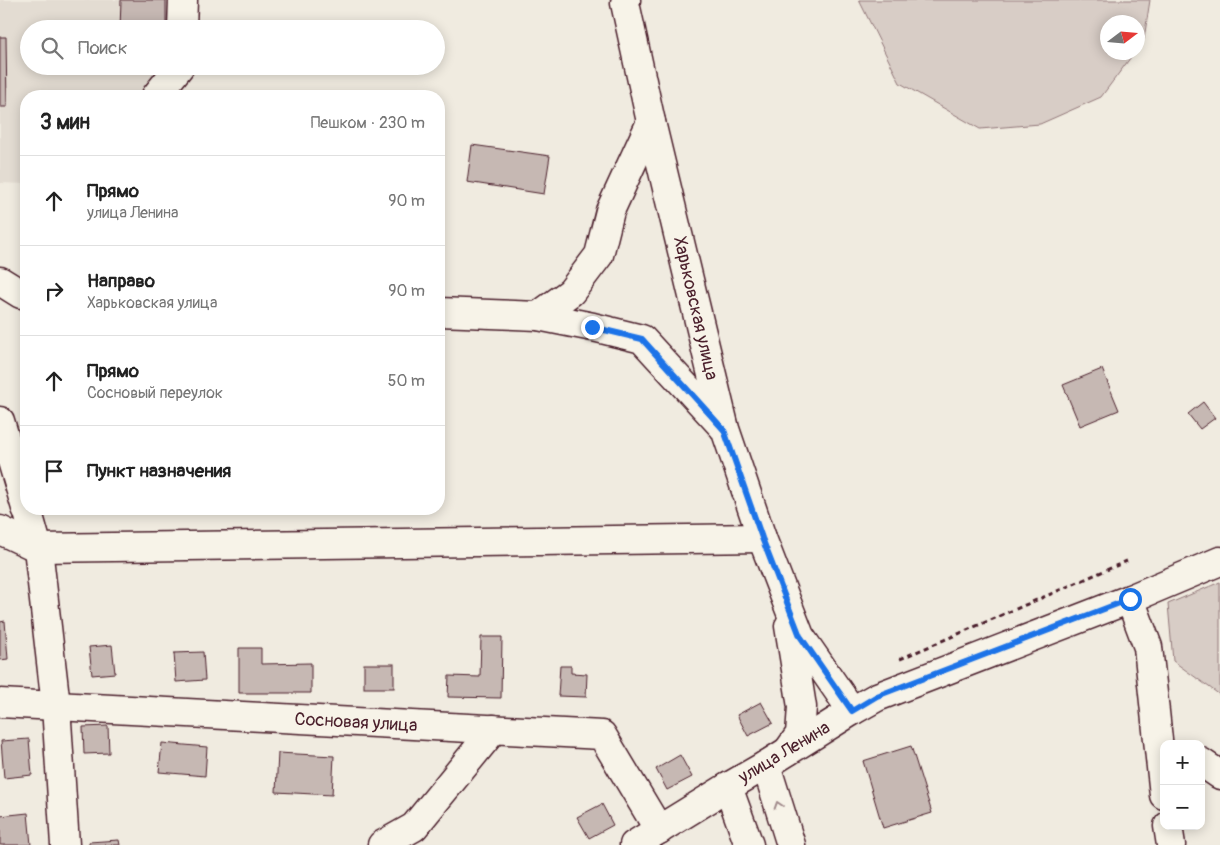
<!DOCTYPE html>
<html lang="ru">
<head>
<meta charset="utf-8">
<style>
	:root { --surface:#fff; --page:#f2f2f2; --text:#222; --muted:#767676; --line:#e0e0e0 }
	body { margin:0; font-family:Pangolin,sans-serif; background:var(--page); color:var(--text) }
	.controls { position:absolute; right:15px; bottom:15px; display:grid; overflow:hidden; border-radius:10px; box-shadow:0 2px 12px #0003 }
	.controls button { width:45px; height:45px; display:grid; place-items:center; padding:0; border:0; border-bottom:1px solid var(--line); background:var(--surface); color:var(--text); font:25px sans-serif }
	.compass { position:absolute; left:1100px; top:15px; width:45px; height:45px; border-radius:50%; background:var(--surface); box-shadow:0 2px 12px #0003; rotate:74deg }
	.stop { position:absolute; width:15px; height:15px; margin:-11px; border:4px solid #1a73e8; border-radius:50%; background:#fff }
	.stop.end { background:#1a73e8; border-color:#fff; box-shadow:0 1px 5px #0008 }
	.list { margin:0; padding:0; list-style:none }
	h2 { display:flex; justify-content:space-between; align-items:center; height:65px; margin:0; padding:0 20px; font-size:21px }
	h2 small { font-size:16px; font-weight:400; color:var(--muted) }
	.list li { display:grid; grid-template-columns:32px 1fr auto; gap:15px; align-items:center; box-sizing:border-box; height:90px; padding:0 20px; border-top:1px solid var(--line) }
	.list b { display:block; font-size:19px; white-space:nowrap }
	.list p { margin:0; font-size:16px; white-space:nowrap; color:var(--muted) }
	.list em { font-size:16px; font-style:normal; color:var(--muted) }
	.icon { flex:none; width:28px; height:28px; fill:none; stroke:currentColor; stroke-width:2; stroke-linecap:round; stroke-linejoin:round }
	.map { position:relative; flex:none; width:1220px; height:845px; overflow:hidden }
	.search { position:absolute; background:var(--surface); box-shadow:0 2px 12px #0003; left:20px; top:20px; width:425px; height:55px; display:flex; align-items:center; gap:12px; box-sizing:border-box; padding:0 18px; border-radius:28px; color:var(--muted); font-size:19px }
	.panel { position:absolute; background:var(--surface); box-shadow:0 2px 12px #0003; left:20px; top:90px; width:425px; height:425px; border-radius:20px }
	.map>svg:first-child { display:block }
	.built { fill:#e3dcd2 }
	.green { fill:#d8cdc6; stroke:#917678 }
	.building { fill:#c6b8b3; stroke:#4a1f2b }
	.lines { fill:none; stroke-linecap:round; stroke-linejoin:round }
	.minor-casing { stroke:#4a1f2b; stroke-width:31 }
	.path { stroke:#4a1f2b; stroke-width:3; stroke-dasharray:5 4; stroke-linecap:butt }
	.minor { stroke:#f7f3e8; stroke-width:28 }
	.oneway { stroke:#a0898a }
	.route { stroke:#1a73e8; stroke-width:6 }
	.labels { text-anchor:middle; stroke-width:4; stroke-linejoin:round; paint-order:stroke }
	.street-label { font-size:18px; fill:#4a1f2b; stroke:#f7f3e8 }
</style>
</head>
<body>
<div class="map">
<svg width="1220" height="845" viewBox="0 0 1220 845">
	<rect width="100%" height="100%" fill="#f0ebe0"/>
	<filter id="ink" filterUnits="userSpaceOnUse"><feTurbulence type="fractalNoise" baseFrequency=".02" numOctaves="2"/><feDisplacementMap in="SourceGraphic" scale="10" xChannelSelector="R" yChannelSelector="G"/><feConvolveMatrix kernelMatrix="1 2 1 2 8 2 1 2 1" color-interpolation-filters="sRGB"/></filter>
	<g filter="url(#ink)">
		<polygon class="built" points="0,0 170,0 170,29 29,29 29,66 165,66 143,96 26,96 26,184 0,183"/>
		<g class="green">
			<polygon points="859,0 1150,0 1144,39 1138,48 1138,22 1108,22 1108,52 1134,53 1101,97 1040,124 980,129 900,83"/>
			<polygon points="1220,582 1220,695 1173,661 1168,604"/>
		</g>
		<g class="building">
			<polygon points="121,0 166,0 166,29 120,29"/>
			<polygon points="0,37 6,37 7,107 0,107"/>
			<polygon points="472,145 550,156 544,194 467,182"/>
			<polygon points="1102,369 1119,410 1080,426 1063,385"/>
			<polygon points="1203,402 1215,418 1200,429 1188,414"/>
			<polygon points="5,621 8,659 0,660 0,622"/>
			<polygon points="481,637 502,637 501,698 448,697 449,676 480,677"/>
			<polygon points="112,645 115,673 92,675 89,647"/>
			<polygon points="239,648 261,648 261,664 311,663 311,693 239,693"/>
			<polygon points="203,652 205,680 176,682 174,653"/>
			<rect x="364" y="664" width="30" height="24"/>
			<polygon points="560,666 571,666 571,673 587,674 586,697 558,696"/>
			<polygon points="761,702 773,723 748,736 737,715"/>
			<polygon points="108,726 109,753 84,754 83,727"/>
			<polygon points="29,739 32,775 4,778 1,741"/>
			<polygon points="162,743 207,747 205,776 159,772"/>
			<polygon points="911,746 932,813 883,828 863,761"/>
			<polygon points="278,753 334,756 332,795 276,792"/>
			<polygon points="680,755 692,777 667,790 656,769"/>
			<polygon points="602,804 613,825 589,838 577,817"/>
			<polygon points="28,813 31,845 0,845 0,816"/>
			<polygon points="119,840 120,845 89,845 89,842"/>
		</g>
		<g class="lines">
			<g class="minor-casing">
				<g id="minor">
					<polyline points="626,0 625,3 651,122 725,429 762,538 800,636 852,711"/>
					<polyline points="182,29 183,0"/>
					<polyline points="156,96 180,66"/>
					<polyline points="0,281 21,294 26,294"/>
					<polyline points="439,312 538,316 593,327 642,339 724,428"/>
					<polyline points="538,316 571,292 599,255 610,211 651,122"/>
					<polyline points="0,421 26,508"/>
					<polyline points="27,509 38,548 56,706 65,845"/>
					<polyline points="0,530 38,548 762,538"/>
					<polyline points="1130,599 1148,647 1164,795"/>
					<polyline points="0,703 602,735 659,830"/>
					<polyline points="788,751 800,734 802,707 789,626"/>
					<polyline points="1201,762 1220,775"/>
					<polyline points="766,765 791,845"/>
					<polyline points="728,787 749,845"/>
					<polyline points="1168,826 1171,845"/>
					<polyline points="382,845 414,827 494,729"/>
					<polyline points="634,845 728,787 766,765 852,711 877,697 1130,599 1220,561"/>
				</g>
			</g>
			<polyline class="path" points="900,659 1127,561"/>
			<use href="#minor" class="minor"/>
		</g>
		<defs><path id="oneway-chevron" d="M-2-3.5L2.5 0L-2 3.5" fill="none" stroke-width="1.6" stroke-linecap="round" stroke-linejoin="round" transform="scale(1.25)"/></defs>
		<use class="oneway" href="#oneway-chevron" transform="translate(778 805) rotate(-108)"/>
	</g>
	<g class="lines" filter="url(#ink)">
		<polyline class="route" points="592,327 642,339 724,430 762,538 800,636 852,711 877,696 1130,599"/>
	</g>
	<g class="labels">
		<g class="street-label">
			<text transform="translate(696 308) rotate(77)" y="6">Харьковская улица</text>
			<text transform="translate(356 722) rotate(3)" y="6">Сосновая улица</text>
			<text transform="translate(784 752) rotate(-31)" y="6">улица Ленина</text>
		</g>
	</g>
</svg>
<div class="controls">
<button>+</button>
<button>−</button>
</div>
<svg class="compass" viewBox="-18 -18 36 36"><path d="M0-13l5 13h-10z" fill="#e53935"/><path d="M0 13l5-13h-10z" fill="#767676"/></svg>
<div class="stop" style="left:1130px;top:599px"></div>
<div class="stop end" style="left:592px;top:327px"></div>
<div class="search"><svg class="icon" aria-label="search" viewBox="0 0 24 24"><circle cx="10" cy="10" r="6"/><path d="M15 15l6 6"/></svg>Поиск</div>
<section class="panel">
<h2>3 мин<small>Пешком · 230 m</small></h2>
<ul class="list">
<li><svg class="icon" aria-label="ahead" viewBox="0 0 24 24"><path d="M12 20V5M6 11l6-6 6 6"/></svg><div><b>Прямо</b><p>улица Ленина</p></div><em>90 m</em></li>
<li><svg class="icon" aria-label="right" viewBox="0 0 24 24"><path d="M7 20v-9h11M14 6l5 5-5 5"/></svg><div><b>Направо</b><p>Харьковская улица</p></div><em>90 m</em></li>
<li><svg class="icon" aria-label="ahead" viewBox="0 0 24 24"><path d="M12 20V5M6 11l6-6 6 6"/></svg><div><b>Прямо</b><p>Сосновый переулок</p></div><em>50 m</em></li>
<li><svg class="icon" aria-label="arrive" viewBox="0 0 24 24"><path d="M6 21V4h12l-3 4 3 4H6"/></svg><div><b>Пункт назначения</b></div></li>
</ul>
</section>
</div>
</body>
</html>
